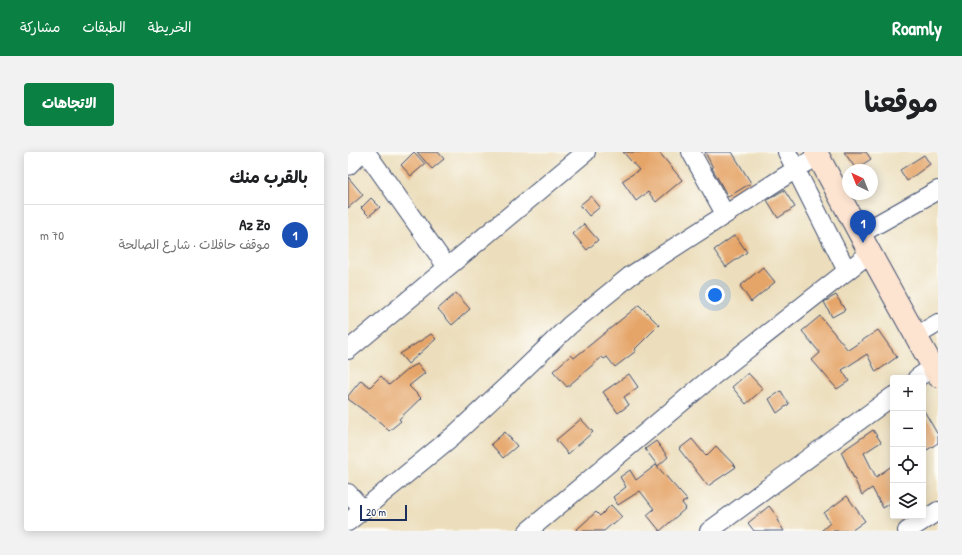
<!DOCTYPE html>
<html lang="ar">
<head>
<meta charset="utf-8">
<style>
	:root { --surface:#fff; --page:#f2f2f2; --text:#202124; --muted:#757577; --line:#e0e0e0; --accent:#0b8043 }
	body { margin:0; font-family:"Patrick Hand","Playpen Sans Arabic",sans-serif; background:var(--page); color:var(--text); direction:rtl }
	.controls { position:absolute; right:12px; bottom:12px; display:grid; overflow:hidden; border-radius:4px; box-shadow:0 2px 10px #0003 }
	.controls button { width:36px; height:36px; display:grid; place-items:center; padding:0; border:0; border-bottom:1px solid var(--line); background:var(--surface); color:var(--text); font:20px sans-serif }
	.compass { position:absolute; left:494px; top:12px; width:36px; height:36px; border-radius:50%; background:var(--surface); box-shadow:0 2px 10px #0003; rotate:317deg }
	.scale { position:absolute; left:12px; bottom:10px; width:47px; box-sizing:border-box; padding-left:4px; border:2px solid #1b2f5e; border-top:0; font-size:11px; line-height:14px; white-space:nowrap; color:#1b2f5e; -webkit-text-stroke:3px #fdfcf7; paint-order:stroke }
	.you { position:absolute; left:367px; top:143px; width:14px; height:14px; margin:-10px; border:3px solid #fff; border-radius:50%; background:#1a73e8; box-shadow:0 0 0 6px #1a73e833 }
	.badge { display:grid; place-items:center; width:26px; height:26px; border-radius:50%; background:var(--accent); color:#fff; font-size:13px; font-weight:700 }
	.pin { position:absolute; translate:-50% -33px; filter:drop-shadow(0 1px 2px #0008) }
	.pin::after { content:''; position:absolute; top:21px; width:14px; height:12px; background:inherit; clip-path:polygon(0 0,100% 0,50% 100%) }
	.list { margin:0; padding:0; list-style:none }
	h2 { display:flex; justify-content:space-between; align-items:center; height:52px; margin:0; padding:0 16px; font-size:17px }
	h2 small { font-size:13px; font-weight:400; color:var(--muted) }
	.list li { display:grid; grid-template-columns:26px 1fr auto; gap:12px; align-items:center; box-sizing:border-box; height:60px; padding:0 16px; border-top:1px solid var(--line) }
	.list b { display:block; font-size:15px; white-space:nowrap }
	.list p { margin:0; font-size:13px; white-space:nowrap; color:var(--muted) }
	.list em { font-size:13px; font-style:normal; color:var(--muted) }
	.icon { flex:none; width:22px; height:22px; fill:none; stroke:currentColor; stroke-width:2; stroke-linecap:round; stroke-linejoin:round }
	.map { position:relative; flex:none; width:590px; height:379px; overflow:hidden; direction:ltr; border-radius:4px }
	header { display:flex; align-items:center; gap:24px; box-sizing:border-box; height:56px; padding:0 20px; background:var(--accent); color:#fff }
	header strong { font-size:19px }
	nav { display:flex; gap:22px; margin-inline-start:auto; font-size:14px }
	.intro { display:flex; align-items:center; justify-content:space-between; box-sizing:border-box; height:96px; padding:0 24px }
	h1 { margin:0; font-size:28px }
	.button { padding:10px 18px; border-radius:4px; background:var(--accent); color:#fff; font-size:14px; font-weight:700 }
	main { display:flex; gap:24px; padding:0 24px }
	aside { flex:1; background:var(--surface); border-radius:4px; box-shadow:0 2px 10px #0003 }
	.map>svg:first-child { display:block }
	.building { fill:#e5a468 }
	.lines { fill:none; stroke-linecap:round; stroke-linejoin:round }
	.street-casing { stroke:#3a496c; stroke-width:20 }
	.secondary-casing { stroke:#3a496c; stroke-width:24 }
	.street { stroke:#fff; stroke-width:18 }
	.secondary { stroke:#fde4d1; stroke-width:22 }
</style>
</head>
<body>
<header>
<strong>Roamly</strong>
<nav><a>الخريطة</a><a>الطبقات</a><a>مشاركة</a></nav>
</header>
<div class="intro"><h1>موقعنا</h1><a class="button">الاتجاهات</a></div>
<main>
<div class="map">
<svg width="590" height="379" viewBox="0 0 590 379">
	<rect width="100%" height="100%" fill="#fdfcf7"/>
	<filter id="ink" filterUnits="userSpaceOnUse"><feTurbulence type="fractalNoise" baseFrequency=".025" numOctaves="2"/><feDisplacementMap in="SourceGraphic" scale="8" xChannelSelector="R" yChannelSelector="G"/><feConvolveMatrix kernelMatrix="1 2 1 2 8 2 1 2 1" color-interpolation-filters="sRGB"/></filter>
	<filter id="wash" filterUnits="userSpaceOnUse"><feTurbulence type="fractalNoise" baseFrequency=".012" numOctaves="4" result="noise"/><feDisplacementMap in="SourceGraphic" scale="16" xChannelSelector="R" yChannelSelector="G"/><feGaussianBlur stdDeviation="0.9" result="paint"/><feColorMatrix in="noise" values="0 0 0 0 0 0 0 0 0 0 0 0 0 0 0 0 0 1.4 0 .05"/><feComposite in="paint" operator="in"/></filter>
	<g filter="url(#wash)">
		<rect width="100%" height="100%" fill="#ecdebc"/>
		<g id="blocks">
			<g class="building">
				<polygon points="66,0 77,12 63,24 53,13"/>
				<polygon points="69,0 90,0 96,7 84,17"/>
				<polygon points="275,0 311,0 334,28 308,50 300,40 288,49 274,29 291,18"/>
				<polygon points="357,0 384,0 403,31 380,45 364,16 365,16"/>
				<polygon points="496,0 518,0 523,7 508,17"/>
				<polygon points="576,3 582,12 559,29 552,18"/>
				<polygon points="0,25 15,43 0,56"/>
				<polygon points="436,38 447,55 430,66 419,48"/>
				<polygon points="243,44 252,55 241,64 232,53"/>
				<polygon points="23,46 32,55 21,64 13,56"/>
				<polygon points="236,72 250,88 239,98 225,82"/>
				<polygon points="387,83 399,100 378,115 366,98"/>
				<polygon points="415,115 427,130 403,150 392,134"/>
				<polygon points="108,141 122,157 104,173 90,157"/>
				<polygon points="488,143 497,158 484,165 476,150"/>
				<polygon points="291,153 311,173 287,197 288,199 267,215 259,205 256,207 254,205 219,235 205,219 223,203 226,206"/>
				<polygon points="472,164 500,198 530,178 549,205 528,220 519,202 494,218 501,229 489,237 464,208 472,201 454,179"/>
				<polygon points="83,182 88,187 60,212 52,202"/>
				<polygon points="70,212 77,221 61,234 73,246 51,267 53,269 41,279 33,271 0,247 0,244 13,228 22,235 33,224 41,233 61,216"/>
				<polygon points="400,221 415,237 398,252 384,235"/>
				<polygon points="281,222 290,235 276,245 281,253 270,261 255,240"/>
				<polygon points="433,239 441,252 429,261 421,247"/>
				<polygon points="575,257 590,283 590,291 579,298 575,290"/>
				<polygon points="233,267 245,280 220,302 208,288"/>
				<polygon points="525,278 533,290 516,301 528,325 545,313 545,350 535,356 524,336 514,343 493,300"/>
				<polygon points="157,280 169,294 155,306 143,292"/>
				<polygon points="344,287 358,304 368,294 388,315 360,334 331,297"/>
				<polygon points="308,289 320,305 310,314 297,297"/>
				<polygon points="308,313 339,348 334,351 338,356 312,379 299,363 306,357 292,339 270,353 265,345 278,335 272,325 282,318 288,328"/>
				<polygon points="499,344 517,369 503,379 473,379 482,371 476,361"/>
				<polygon points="263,353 274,365 265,373 264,372 256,379 227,379 248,360 252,364"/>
				<polygon points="421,354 431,367 429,368 436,379 406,379 400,371"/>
			</g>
		</g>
	</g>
	<g filter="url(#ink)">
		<use href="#blocks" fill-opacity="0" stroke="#3a496c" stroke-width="1"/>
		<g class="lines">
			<g class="street-casing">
				<g id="street">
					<polyline points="18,0 99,115"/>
					<polyline points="343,0 377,62"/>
					<polyline points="439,0 499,119"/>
					<polyline points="0,14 14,0"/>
					<polyline points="512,82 590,38"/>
					<polyline points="568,184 590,171"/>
					<polyline points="0,198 238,0"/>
					<polyline points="569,226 585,215"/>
					<polyline points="0,341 15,358"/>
					<polyline points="0,370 105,284 166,227 222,173 250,150 282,124 448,17 470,4"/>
					<polyline points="180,379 364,225 522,101"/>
					<polyline points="361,379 545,244"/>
					<polyline points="559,379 590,359"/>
				</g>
			</g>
			<g class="secondary-casing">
				<polyline id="secondary" points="468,0 522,101 590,224"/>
			</g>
			<use href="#street" class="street"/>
			<use href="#secondary" class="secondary"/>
		</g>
	</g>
</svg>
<div class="controls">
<button>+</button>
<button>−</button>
<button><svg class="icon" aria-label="locate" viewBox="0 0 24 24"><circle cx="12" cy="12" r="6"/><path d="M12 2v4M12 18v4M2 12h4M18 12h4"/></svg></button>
<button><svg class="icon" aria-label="layers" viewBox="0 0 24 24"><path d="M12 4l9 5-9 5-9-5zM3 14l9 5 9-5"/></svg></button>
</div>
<svg class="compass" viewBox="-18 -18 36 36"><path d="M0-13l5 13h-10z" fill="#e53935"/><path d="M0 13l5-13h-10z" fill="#757577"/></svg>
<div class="scale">20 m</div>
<div class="you"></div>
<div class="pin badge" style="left:515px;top:91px;background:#1a4fb4">1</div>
</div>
<aside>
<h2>بالقرب منك<small></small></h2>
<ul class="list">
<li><span class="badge" style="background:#1a4fb4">1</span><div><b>Az Zo</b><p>موقف حافلات · شارع الصالحة</p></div><em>70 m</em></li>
</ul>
</aside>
</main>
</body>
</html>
